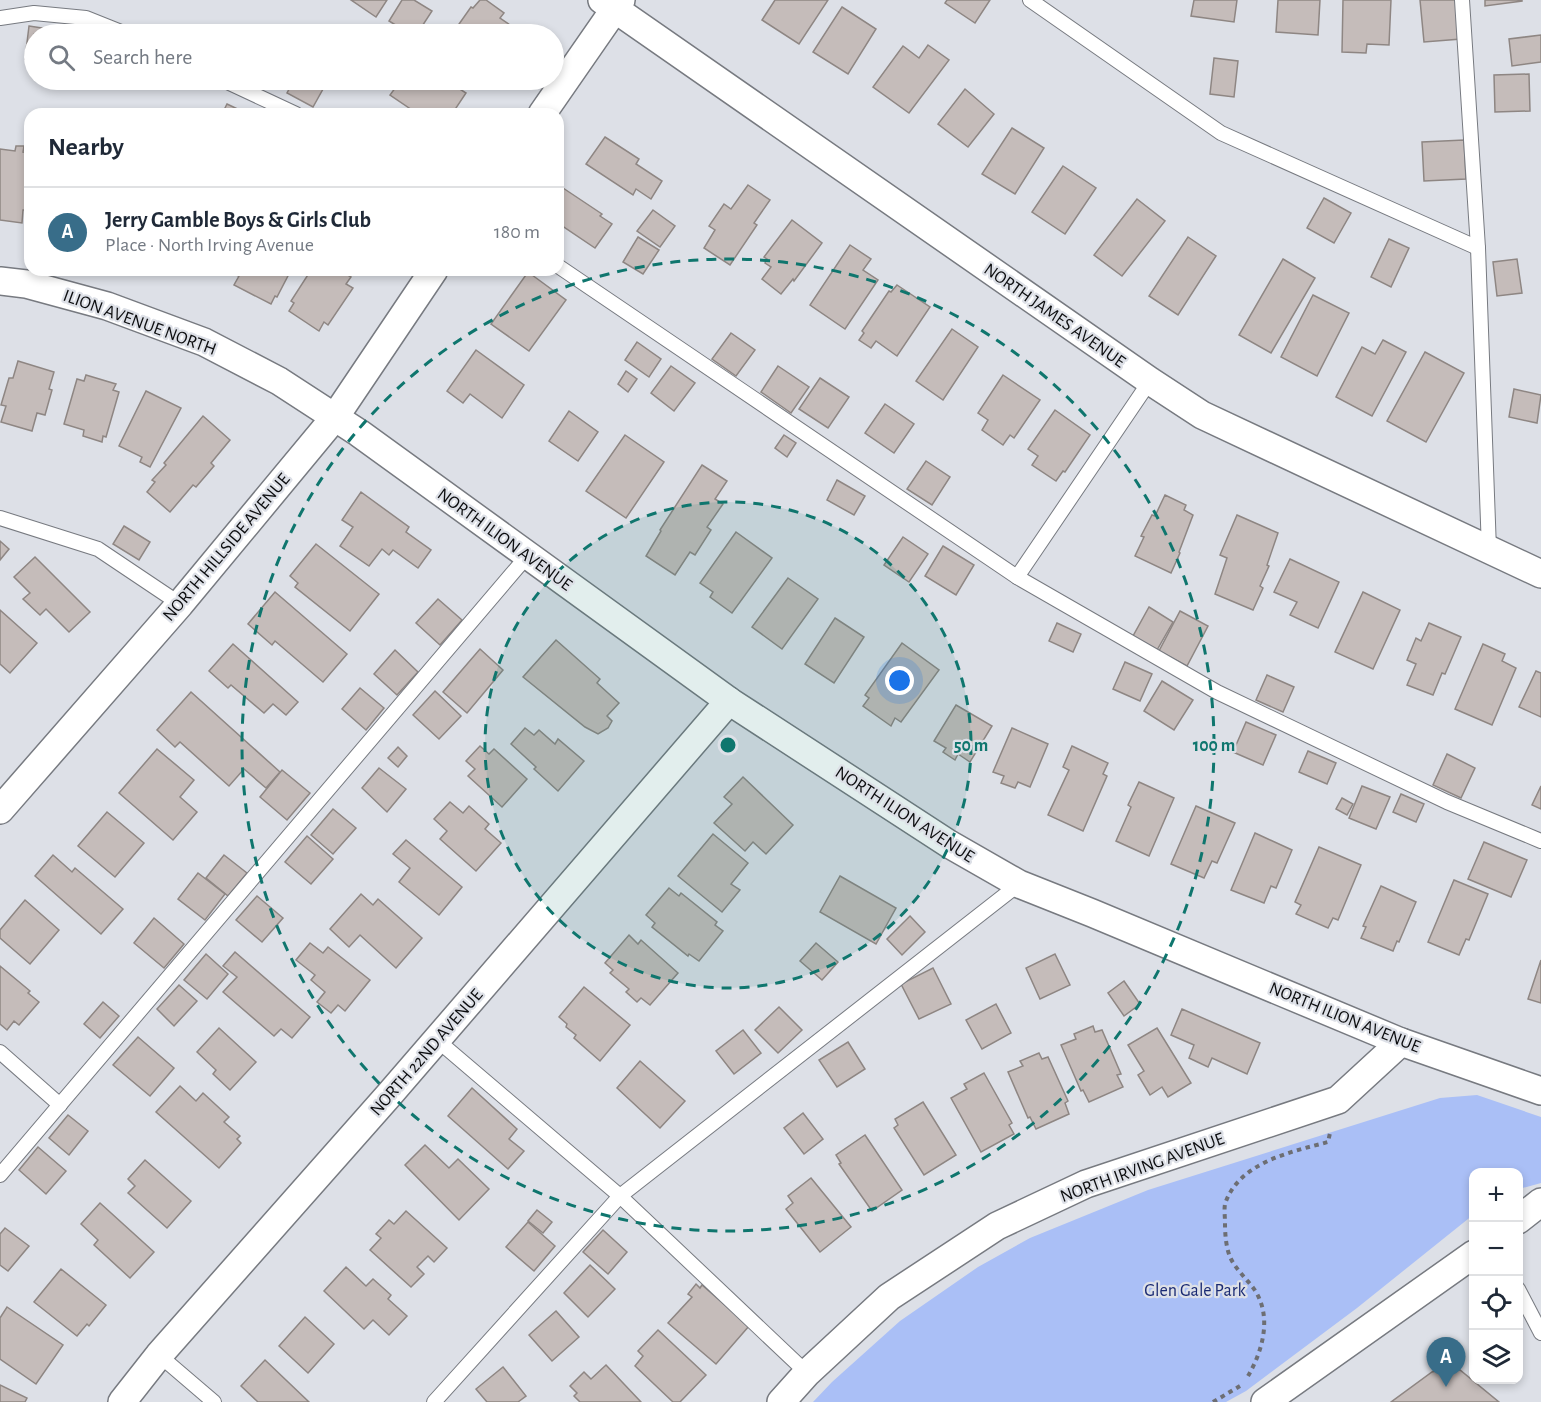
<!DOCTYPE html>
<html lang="en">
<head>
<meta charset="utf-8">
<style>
	:root { --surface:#fff; --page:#f6f6f7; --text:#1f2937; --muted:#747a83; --line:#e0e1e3; --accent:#386d89 }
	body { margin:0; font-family:"Alegreya Sans",sans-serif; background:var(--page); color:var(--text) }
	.controls { position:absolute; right:18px; bottom:18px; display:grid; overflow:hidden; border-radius:12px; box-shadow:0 3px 9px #0003 }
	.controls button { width:54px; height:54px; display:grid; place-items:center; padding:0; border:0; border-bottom:2px solid var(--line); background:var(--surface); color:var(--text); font:30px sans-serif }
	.you { position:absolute; left:900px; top:681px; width:21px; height:21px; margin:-15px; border:4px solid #fff; border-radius:50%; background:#1a73e8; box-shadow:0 0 0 9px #1a73e833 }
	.badge { display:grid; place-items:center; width:39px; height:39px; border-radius:50%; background:var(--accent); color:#fff; font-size:20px; font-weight:700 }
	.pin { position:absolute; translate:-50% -50px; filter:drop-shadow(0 2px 3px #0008) }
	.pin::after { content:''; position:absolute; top:32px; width:21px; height:18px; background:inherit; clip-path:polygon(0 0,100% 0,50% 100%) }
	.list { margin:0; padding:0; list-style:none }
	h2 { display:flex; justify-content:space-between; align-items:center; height:78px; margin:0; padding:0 24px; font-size:26px }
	h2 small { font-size:20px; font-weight:400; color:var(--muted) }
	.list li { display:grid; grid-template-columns:39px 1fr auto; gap:18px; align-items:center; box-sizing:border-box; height:90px; padding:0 24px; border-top:2px solid var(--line) }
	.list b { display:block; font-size:22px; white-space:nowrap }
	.list p { margin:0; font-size:20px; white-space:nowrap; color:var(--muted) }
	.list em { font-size:20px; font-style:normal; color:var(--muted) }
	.icon { flex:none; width:33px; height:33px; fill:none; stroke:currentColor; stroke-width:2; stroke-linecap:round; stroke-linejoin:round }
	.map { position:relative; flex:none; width:1541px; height:1402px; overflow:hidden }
	.search { position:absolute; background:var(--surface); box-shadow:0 3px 9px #0003; left:24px; top:24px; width:540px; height:66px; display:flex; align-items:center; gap:15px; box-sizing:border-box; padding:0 21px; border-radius:33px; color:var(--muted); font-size:22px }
	.panel { position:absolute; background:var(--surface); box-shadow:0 3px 9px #0003; left:24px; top:108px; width:540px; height:168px; border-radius:18px }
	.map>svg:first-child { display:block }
	.green { fill:#aabff6 }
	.building { fill:#c5bcba; stroke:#8e8683; stroke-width:1.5 }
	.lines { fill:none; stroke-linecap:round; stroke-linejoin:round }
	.lane-casing { stroke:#777a80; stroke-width:16 }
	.street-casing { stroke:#777a80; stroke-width:30 }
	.path { stroke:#6d6e73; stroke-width:4; stroke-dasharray:4.5 4.5; stroke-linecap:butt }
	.lane { stroke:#fff; stroke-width:14 }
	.street { stroke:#fff; stroke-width:27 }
	.ring { fill:none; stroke:#0f766e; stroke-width:3; stroke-dasharray:10 8 }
	.labels { text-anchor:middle; stroke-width:4.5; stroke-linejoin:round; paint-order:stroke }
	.street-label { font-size:18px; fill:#0c0d0f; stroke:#dde0e7 }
	.park-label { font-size:18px; fill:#1a2a73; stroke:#dde0e7 }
	.centre { fill:#0f766e; stroke:#dde0e7; stroke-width:3 }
	.ring-label { font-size:18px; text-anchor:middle; font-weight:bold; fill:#0f766e; stroke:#dde0e7; stroke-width:4.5; stroke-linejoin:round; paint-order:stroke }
</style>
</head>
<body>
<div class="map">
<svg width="1541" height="1402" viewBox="0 0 1541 1402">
	<rect width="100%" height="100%" fill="#dde0e7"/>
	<polygon class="green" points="1477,1095 1541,1117 1541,1183 1519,1189 1518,1172 1474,1172 1473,1215 1357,1308 1246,1391 1226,1402 813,1402 832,1382 900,1321 978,1267 1030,1238 1148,1190 1440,1098"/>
	<g class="building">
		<polygon points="351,0 387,0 376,17"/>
		<polygon points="402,0 414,0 432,11 417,34 410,34 389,21"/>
		<polygon points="480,0 486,0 504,13 500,18 513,27 508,34 452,34 471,7 473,8"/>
		<polygon points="775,0 828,0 799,44 762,20"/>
		<polygon points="947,0 990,0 975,23 945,3"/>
		<polygon points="1194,0 1237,0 1234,22 1191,16"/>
		<polygon points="1278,0 1320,0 1318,35 1276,32"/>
		<polygon points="1343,0 1391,0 1389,45 1367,44 1366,53 1342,52"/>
		<polygon points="1420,0 1458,0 1461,39 1424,42"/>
		<polygon points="1485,0 1522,0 1522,1 1485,6"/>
		<polygon points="842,7 876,29 848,74 813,52"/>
		<polygon points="29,26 62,31 61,34 34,34 34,60 25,59"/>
		<polygon points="67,31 87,34 67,34"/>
		<polygon points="1541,35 1541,62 1512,66 1509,39"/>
		<polygon points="928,45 949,60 909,113 873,87 903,46 919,58"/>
		<polygon points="1214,58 1238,61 1234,97 1210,94"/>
		<polygon points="1529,74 1530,111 1495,112 1494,75"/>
		<polygon points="294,80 306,80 323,89 313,107 287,93"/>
		<polygon points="401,80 446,80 466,93 452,114 418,114 390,95"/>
		<polygon points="965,89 994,114 968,147 938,124"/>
		<polygon points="227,104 248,114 222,114"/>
		<polygon points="1012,128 1044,148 1015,194 982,174"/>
		<polygon points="605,137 639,159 636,164 662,181 651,199 636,189 633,195 586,164"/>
		<polygon points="1464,140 1466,179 1424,181 1422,142"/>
		<polygon points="16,146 24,146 23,152 30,153 27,210 23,210 22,223 0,220 0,149 15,151"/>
		<polygon points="1063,166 1096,188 1065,234 1032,212"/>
		<polygon points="748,185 770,200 754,223 757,225 730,265 704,248 715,230 709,226 724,204 731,209"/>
		<polygon points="560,186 602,214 600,216 612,224 595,248 558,223 558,189"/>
		<polygon points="1324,198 1351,213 1334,243 1307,228"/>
		<polygon points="1137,199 1165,221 1122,276 1094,255"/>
		<polygon points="653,210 675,226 660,247 637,231"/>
		<polygon points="792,220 822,243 794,281 793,279 781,294 762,279 771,267 765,263 767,259 764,257"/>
		<polygon points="638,237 659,250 643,274 623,262"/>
		<polygon points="1188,237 1216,256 1178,315 1149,296"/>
		<polygon points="1389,239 1409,248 1391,287 1371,277"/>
		<polygon points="850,245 871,259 863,270 878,280 845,329 810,305"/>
		<polygon points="1283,259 1315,278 1271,353 1239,335"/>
		<polygon points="1517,259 1522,293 1497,296 1493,262"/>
		<polygon points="238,270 291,270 277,297 275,296 271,304 234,285 239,276 236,275"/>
		<polygon points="311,270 340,270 351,277 346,284 353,288 328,325 324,322 319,331 289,311 294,303 291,301"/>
		<polygon points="528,272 566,300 529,351 491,324"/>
		<polygon points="897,285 930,307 897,356 876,341 871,348 859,340 864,333 862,331 889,291 891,292"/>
		<polygon points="1313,295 1349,313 1317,376 1281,357"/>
		<polygon points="952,329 978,347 943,400 916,381"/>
		<polygon points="731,333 755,350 736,376 712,359"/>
		<polygon points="1383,340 1406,352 1372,416 1336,397 1362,347 1375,354"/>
		<polygon points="637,342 661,359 649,377 625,360"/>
		<polygon points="476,350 524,385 502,418 470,394 463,403 447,391"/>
		<polygon points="1425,352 1464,373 1426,442 1387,421"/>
		<polygon points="18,361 54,372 49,389 52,390 45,415 37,413 32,431 1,422 6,406 1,405 9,378 13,378"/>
		<polygon points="671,366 695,383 674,411 651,393"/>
		<polygon points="778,366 809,387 791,413 761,392"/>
		<polygon points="626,371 637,379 628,392 618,384"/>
		<polygon points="86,375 116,384 113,390 119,392 106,437 103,436 102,442 83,436 84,430 64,424 77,379 84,381"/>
		<polygon points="1003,375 1040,400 1014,438 1010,435 1003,445 982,430 988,420 978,413"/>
		<polygon points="820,378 849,397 828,428 799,409"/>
		<polygon points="1514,389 1541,395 1537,423 1509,417"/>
		<polygon points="146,391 181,408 150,467 140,462 142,457 119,446"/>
		<polygon points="885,404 914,424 894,453 865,433"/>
		<polygon points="1055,410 1090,435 1065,472 1063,471 1056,481 1032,465 1038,456 1028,449"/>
		<polygon points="569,411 598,432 578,461 549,441"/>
		<polygon points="203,416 230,440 211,463 214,466 196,487 193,485 170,512 147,492 155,482 152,480 166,465 164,463"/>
		<polygon points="625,435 664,462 626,518 586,491"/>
		<polygon points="784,435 796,443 787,457 775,448"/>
		<polygon points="926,461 950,477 932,505 907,489"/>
		<polygon points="702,465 727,481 715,499 723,504 707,527 711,530 695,555 690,552 675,575 646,556 661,531 660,530"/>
		<polygon points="837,480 865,496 854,515 827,500"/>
		<polygon points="361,492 409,527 406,532 431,550 418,568 393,550 389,555 382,549 369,566 340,546 353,527 342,520"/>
		<polygon points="1165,495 1186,505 1184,510 1193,515 1179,552 1180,553 1171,573 1135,556 1144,537 1141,536 1152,515 1155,516"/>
		<polygon points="1237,515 1278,533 1267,565 1269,566 1260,586 1263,588 1253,610 1215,594 1227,558 1220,555"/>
		<polygon points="124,526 150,542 139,560 113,544"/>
		<polygon points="736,532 772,558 732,613 710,597 713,592 700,583"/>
		<polygon points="903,537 928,554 909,582 884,565"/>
		<polygon points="0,541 9,549 0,560"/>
		<polygon points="316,544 379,594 350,631 295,587 298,583 290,576"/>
		<polygon points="943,546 974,565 956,595 925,576"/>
		<polygon points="35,557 90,612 69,632 46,609 40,615 23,599 30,593 14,577"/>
		<polygon points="1290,559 1339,582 1318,628 1290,615 1297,602 1274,592"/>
		<polygon points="788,578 818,599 782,649 752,627"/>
		<polygon points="275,592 347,654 323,682 275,641 272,645 248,624"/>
		<polygon points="1363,592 1400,610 1373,669 1335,652"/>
		<polygon points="438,599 462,620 440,645 416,623"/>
		<polygon points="1149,607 1173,622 1157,650 1133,636"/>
		<polygon points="0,610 37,643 10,673 0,664"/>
		<polygon points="1180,611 1208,626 1187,666 1159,651"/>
		<polygon points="835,618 864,637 834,683 805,664"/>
		<polygon points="1057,623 1081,634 1073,652 1049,641"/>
		<polygon points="1429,623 1461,637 1445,674 1442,673 1433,695 1407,685 1416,664 1407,660 1416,638 1421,641"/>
		<polygon points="556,640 600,679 597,683 619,703 607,716 612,721 608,728 598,734 585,727 523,677"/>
		<polygon points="902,643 939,670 901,722 895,718 891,726 863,706 869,698 865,695"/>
		<polygon points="233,644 298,702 286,715 273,704 264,713 231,685 228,688 209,671"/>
		<polygon points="1483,644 1505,654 1502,661 1516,668 1492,725 1455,709"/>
		<polygon points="480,649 503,670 467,713 443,692"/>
		<polygon points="395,650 418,672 397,695 374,674"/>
		<polygon points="1125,662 1152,674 1140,701 1113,689"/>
		<polygon points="1536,671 1541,673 1541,717 1519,707"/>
		<polygon points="1267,675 1294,687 1283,712 1256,700"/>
		<polygon points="1162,681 1193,700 1174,730 1144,711"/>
		<polygon points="360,688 384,708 366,730 342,709"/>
		<polygon points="435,691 461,716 439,739 413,715"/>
		<polygon points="191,692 280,772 266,788 244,769 229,786 180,742 175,747 157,730"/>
		<polygon points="956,705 992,726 970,762 958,754 955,760 943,752 946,748 934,741"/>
		<polygon points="1246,722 1276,735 1263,765 1233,752"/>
		<polygon points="525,728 534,735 539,730 555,744 558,739 584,761 558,791 534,769 536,767 511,744"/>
		<polygon points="1012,728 1048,744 1030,787 1018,782 1015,788 1001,783 1004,776 993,772"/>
		<polygon points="480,746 489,754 494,749 527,779 502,807 468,776 475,769 466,761"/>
		<polygon points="1072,746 1108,763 1103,774 1107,776 1083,831 1048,815 1069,770 1063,767"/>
		<polygon points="398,747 407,756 398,767 388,758"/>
		<polygon points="157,749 194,780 180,797 197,812 173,840 119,793"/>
		<polygon points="1308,751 1336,763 1327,784 1299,772"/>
		<polygon points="1447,754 1475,768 1461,798 1433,785"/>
		<polygon points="379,768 406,789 387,812 362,788"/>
		<polygon points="282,770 310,793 287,820 260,797"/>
		<polygon points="743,777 793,825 766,854 753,842 745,851 714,823 732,804 724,797"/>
		<polygon points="1139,782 1174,798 1149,856 1116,841 1131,807 1128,805"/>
		<polygon points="1362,786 1390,797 1376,829 1349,818"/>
		<polygon points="1541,786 1541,809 1532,805"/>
		<polygon points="1401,794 1424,804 1416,822 1393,812"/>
		<polygon points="1342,798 1353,804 1347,815 1336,809"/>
		<polygon points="450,802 463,813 469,806 489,824 485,829 501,843 476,871 440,839 447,831 434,819"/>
		<polygon points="1196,806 1235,823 1217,863 1212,861 1204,878 1171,864"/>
		<polygon points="333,809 356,828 333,854 311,835"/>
		<polygon points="107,812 144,843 115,877 78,846"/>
		<polygon points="1255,833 1292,850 1276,888 1271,886 1264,903 1231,890"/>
		<polygon points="713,834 748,863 731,884 740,890 722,912 678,876"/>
		<polygon points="307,836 333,859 311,884 285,862"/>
		<polygon points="406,840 462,887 439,915 399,882 410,868 393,854"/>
		<polygon points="1484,842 1527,860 1511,897 1468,879"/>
		<polygon points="1319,847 1361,865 1338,920 1333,918 1328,928 1296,914 1301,905 1295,902"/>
		<polygon points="53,855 72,872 75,868 123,909 101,934 35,876"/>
		<polygon points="224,855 247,873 228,896 206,878"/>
		<polygon points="198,873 225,894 205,920 178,899"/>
		<polygon points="840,876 896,908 876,944 820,912"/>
		<polygon points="1454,880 1488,894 1469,940 1466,939 1459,955 1428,942"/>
		<polygon points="1381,886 1416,902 1399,942 1397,941 1393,951 1361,938 1366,927 1363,926"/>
		<polygon points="669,888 679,896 681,893 717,922 715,925 723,931 699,961 689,954 688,956 652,927 655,923 646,915"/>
		<polygon points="361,894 373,905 378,899 422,938 396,968 360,935 349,947 330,929"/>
		<polygon points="257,896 283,918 262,942 236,920"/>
		<polygon points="25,900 59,930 30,964 0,938 0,930"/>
		<polygon points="910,916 925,932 902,955 887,939"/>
		<polygon points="154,918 184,944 164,968 134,943"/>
		<polygon points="629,935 638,944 641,940 678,973 650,1005 641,998 637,1002 626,992 629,989 610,973 613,970 605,963"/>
		<polygon points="310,943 323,953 328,947 370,980 345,1011 338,1005 331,1013 317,1002 325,992 311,980 315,975 296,960"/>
		<polygon points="816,943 838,962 822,980 800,961"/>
		<polygon points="235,952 310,1017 292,1038 281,1029 274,1036 223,992 237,977 223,966"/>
		<polygon points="206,954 228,974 207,999 184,980"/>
		<polygon points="1055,954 1070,985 1040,999 1026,968"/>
		<polygon points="1541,960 1541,1003 1528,999"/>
		<polygon points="0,966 30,991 28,993 39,1002 19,1025 14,1021 7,1030 0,1024"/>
		<polygon points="933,968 951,1004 919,1019 901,984"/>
		<polygon points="1124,981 1140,1004 1124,1016 1108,993"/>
		<polygon points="179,985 197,1001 174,1026 157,1009"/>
		<polygon points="584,987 630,1025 600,1061 574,1038 576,1035 566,1027 567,1024 559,1017"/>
		<polygon points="103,1002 119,1016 100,1038 84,1024"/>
		<polygon points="996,1004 1011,1033 982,1049 966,1020"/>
		<polygon points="779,1007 802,1030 778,1053 755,1030"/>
		<polygon points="1182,1009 1260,1043 1247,1074 1212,1058 1208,1067 1189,1058 1194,1045 1171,1035"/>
		<polygon points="1093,1026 1095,1032 1102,1030 1121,1074 1117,1075 1123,1087 1089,1102 1083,1090 1081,1091 1061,1045 1076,1039 1074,1034"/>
		<polygon points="219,1028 256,1062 230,1090 213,1074 216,1070 197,1052"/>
		<polygon points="1157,1028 1191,1083 1168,1097 1162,1087 1150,1095 1138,1075 1144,1071 1128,1045"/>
		<polygon points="743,1030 761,1053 734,1074 716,1051"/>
		<polygon points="138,1037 174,1068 150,1096 113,1065"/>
		<polygon points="848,1042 865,1069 837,1087 819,1060"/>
		<polygon points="1039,1053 1042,1059 1048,1057 1068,1101 1065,1103 1069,1114 1036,1129 1030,1117 1028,1118 1008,1072 1023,1066 1020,1061"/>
		<polygon points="640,1061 685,1101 660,1128 617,1088"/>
		<polygon points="984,1073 1012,1123 1009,1125 1014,1134 981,1152 951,1098 967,1089 964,1084"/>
		<polygon points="180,1086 196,1101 203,1093 229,1117 224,1122 240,1136 237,1139 241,1143 219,1168 156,1112"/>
		<polygon points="472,1088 517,1129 509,1139 524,1151 508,1169 448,1116"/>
		<polygon points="923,1102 956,1155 924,1175 894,1128 898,1125 895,1119"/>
		<polygon points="803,1113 823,1139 804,1154 784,1128"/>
		<polygon points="68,1115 88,1131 69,1155 49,1138"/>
		<polygon points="865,1135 902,1190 872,1211 839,1164 841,1163 836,1155"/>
		<polygon points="425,1145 449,1168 458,1159 489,1189 459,1220 405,1165"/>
		<polygon points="38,1147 66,1171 46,1194 19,1170"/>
		<polygon points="145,1160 191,1201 167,1228 128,1193 135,1186 128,1179"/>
		<polygon points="811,1178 851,1227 820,1252 786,1209 793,1203 788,1196"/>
		<polygon points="100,1203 154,1252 130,1278 94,1245 98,1240 81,1224"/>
		<polygon points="537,1210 552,1222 543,1233 528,1221"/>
		<polygon points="406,1211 447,1248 434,1262 428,1256 417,1267 424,1274 411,1287 370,1250 381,1238 376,1234 389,1220 394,1224"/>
		<polygon points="528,1222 555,1246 534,1271 506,1247"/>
		<polygon points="5,1228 29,1246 8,1271 0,1265 0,1234"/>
		<polygon points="603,1230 627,1252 608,1274 583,1252"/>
		<polygon points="590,1265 615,1289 588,1317 564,1293"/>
		<polygon points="346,1267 366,1286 373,1279 391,1295 388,1299 407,1316 389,1335 373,1320 364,1329 324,1291"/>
		<polygon points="61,1269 106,1305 89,1326 87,1324 77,1336 34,1302"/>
		<polygon points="696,1284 700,1288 702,1285 749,1326 716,1364 668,1323 692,1297 688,1294"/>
		<polygon points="7,1307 63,1345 36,1384 0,1359 0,1318"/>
		<polygon points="556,1311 579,1337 552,1361 529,1335"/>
		<polygon points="305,1317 334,1344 308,1373 279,1346"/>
		<polygon points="658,1330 706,1375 680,1402 673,1402 635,1366 643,1356 638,1351"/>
		<polygon points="265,1360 309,1402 258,1402 241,1386"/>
		<polygon points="606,1365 641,1402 580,1402 574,1396 577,1393 570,1386 584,1372 591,1379"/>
		<polygon points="503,1367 526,1396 518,1402 487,1402 476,1389"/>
		<polygon points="1447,1368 1460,1370 1499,1402 1391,1402 1432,1372"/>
		<polygon points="0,1385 27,1398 25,1402 0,1402"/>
	</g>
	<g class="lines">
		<g class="lane-casing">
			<g id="lane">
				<polyline points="1030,0 1221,133 1478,248"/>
				<polyline points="1462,0 1478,248 1489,550"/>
				<polyline points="0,18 34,13 86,18 126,34"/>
				<polyline points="223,80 296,114"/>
				<polyline points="558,266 1017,577 1217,692 1447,802 1541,841"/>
				<polyline points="0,518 98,549 180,604"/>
				<polyline points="1017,577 1150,381"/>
				<polyline points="437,1040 620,1196 807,1373"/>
				<polyline points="0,1052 60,1105"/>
				<polyline points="0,1175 528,555"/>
				<polyline points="1518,1289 1541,1333"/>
				<polyline points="159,1355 214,1402"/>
				<polyline points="434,1402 620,1196 1019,884"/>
			</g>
		</g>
		<g class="street-casing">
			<g id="street">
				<polyline points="602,0 1150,381 1202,415 1541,574"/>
				<polyline points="542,114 621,0"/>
				<polyline points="0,281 26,284 107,306 204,342 279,381 359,433 729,701 949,844 1019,884 1092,913 1401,1042 1541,1091"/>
				<polyline points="0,810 180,604 335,417 434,270"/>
				<polyline points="1518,1220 1541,1202"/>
				<polyline points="122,1402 159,1355 389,1095 729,701"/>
				<polyline points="781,1402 807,1373 889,1297 997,1226 1086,1184 1338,1100 1401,1042"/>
				<polyline points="1265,1402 1474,1254"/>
			</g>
		</g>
		<g class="path">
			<path d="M1248 1376C1262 1352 1272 1319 1256 1292 1249 1281 1237 1271 1231 1259 1226 1249 1225 1234 1225 1223 1225 1217 1224 1210 1225 1204 1239 1162 1291 1152 1328 1142L1330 1133"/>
			<polyline points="1213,1402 1240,1386"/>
		</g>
		<use href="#lane" class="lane"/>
		<use href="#street" class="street"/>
	</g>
	<circle cx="728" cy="745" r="243" fill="#0f766e" fill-opacity=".12"/>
	<g class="ring">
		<circle cx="728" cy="745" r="243"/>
		<circle cx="728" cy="745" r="486"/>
	</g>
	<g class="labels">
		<g class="street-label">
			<text transform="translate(1055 315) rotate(35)" y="6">NORTH JAMES AVENUE</text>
			<text transform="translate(140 322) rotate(20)" y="6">ILION AVENUE NORTH</text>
			<text transform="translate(505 539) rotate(36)" y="6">NORTH ILION AVENUE</text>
			<text transform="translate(226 547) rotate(-50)" y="6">NORTH HILLSIDE AVENUE</text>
			<text transform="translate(905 814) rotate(33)" y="6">NORTH ILION AVENUE</text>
			<text transform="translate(1345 1017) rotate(22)" y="6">NORTH ILION AVENUE</text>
			<text transform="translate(426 1052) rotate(-49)" y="6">NORTH 22ND AVENUE</text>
			<text transform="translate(1142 1167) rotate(-20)" y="6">NORTH IRVING AVENUE</text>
		</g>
		<g class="park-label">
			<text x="1195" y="1296">Glen Gale Park</text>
		</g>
	</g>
	<circle cx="728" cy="745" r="9" class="centre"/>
	<g class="ring-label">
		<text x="971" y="751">50 m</text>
		<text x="1214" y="751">100 m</text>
	</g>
</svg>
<div class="controls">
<button>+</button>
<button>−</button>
<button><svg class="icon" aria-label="locate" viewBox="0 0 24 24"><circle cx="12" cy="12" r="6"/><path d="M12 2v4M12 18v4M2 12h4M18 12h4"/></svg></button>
<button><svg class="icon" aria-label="layers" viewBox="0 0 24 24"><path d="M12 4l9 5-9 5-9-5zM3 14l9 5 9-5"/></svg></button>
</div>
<div class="you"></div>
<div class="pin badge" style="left:1446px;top:1387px">A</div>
<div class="search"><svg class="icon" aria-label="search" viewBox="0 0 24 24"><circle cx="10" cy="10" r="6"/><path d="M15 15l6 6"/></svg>Search here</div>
<section class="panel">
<h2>Nearby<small></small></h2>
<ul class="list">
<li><span class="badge">A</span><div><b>Jerry Gamble Boys &amp; Girls Club</b><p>Place · North Irving Avenue</p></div><em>180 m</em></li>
</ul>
</section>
</div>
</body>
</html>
